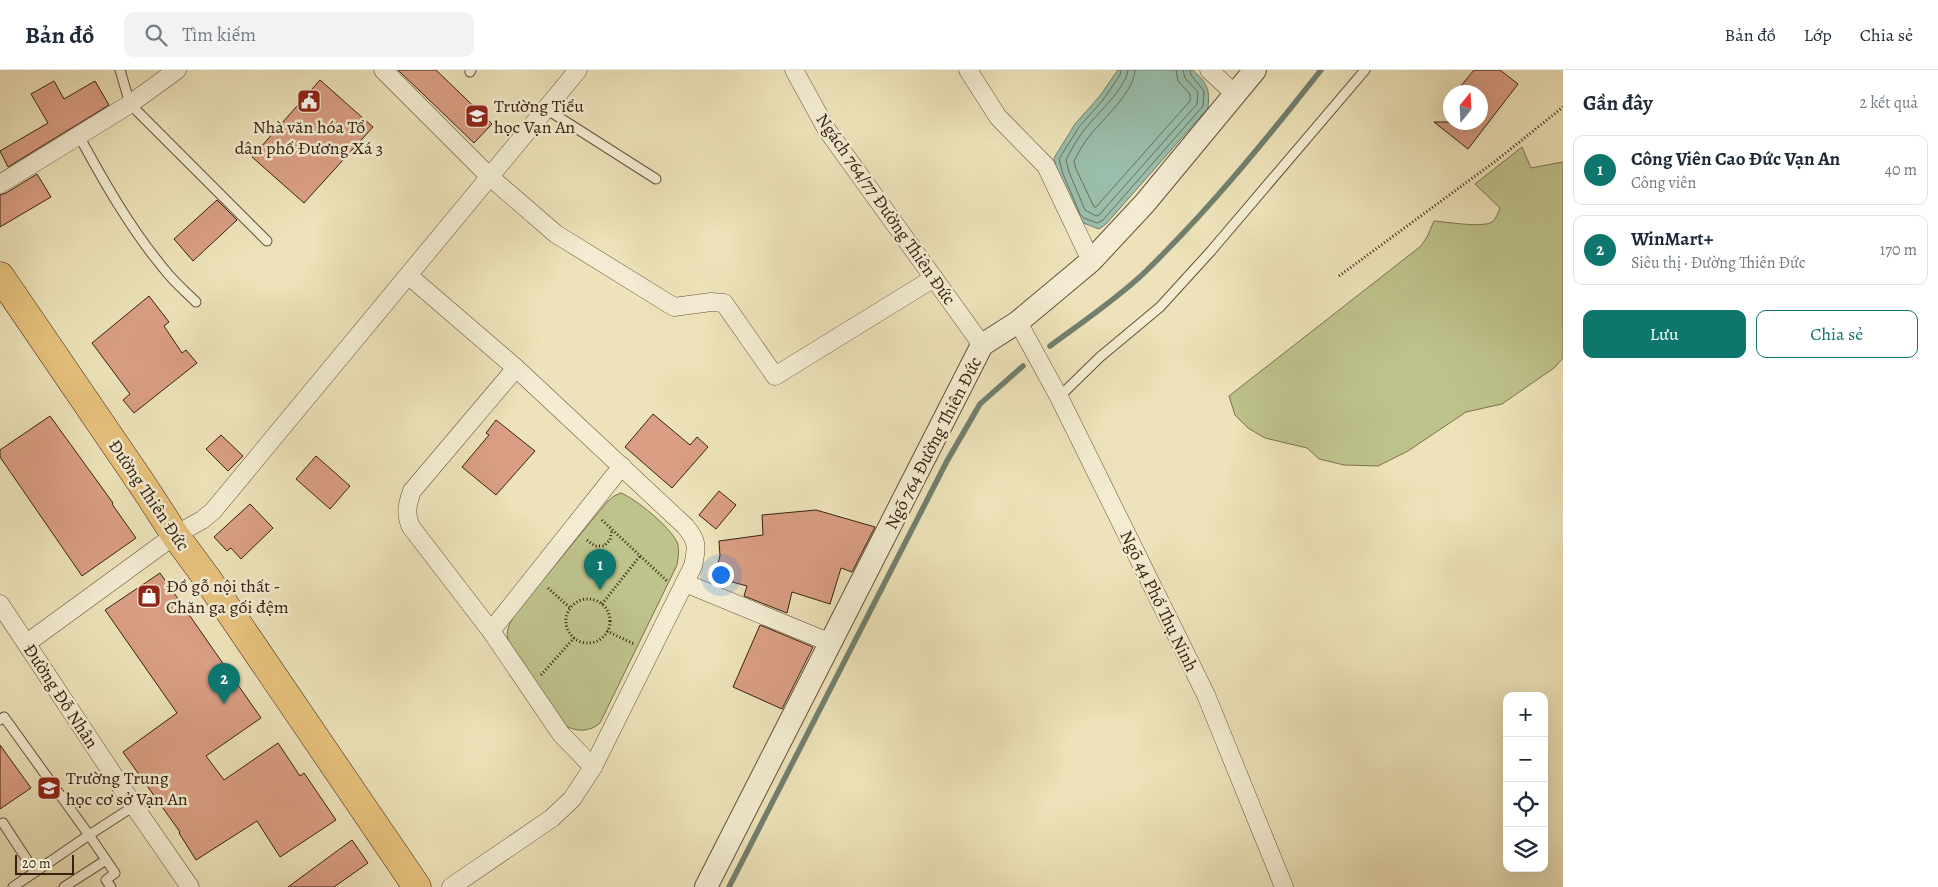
<!DOCTYPE html>
<html lang="vi">
<head>
<meta charset="utf-8">
<style>
	:root { --surface:#fff; --page:#f2f2f3; --text:#1f2937; --muted:#747a83; --line:#e0e1e3; --accent:#0f766e }
	body { margin:0; font-family:Alegreya,serif; background:var(--page); color:var(--text) }
	.controls { position:absolute; right:15px; bottom:15px; display:grid; overflow:hidden; border-radius:10px; box-shadow:0 5px 20px #0002 }
	.controls button { width:45px; height:45px; display:grid; place-items:center; padding:0; border:0; border-bottom:1px solid var(--line); background:var(--surface); color:var(--text); font:25px sans-serif }
	.compass { position:absolute; left:1443px; top:15px; width:45px; height:45px; border-radius:50%; background:var(--surface); box-shadow:0 5px 20px #0002; rotate:18deg }
	.scale { position:absolute; left:15px; bottom:12px; width:59px; box-sizing:border-box; padding-left:5px; border:2px solid #372112; border-top:0; font-size:14px; line-height:18px; white-space:nowrap; color:#372112; -webkit-text-stroke:4px #f3ecd2; paint-order:stroke }
	.you { position:absolute; left:720px; top:504px; width:18px; height:18px; margin:-12px; border:4px solid #fff; border-radius:50%; background:#1a73e8; box-shadow:0 0 0 8px #1a73e833 }
	.badge { display:grid; place-items:center; width:32px; height:32px; border-radius:50%; background:var(--accent); color:#fff; font-size:16px; font-weight:700 }
	.pin { position:absolute; translate:-50% -41px; filter:drop-shadow(0 1px 2px #0008) }
	.pin::after { content:''; position:absolute; top:26px; width:18px; height:15px; background:inherit; clip-path:polygon(0 0,100% 0,50% 100%) }
	.list { margin:0; padding:0; list-style:none }
	h2 { display:flex; justify-content:space-between; align-items:center; height:65px; margin:0; padding:0 20px; font-size:21px }
	h2 small { font-size:16px; font-weight:400; color:var(--muted) }
	.list li { display:grid; grid-template-columns:32px 1fr auto; gap:15px; align-items:center; box-sizing:border-box; height:70px; margin:0 10px 10px; padding:0 10px; border:1px solid var(--line); border-radius:10px }
	.list b { display:block; font-size:19px; white-space:nowrap }
	.list p { margin:0; font-size:16px; white-space:nowrap; color:var(--muted) }
	.list em { font-size:16px; font-style:normal; color:var(--muted) }
	.actions { display:flex; gap:10px; padding:15px 20px }
	.actions a { flex:1; padding:11px 0; border:1px solid var(--accent); border-radius:10px; text-align:center; font-size:18px; color:var(--accent) }
	.actions .main { background:var(--accent); color:#fff }
	.icon { flex:none; width:28px; height:28px; fill:none; stroke:currentColor; stroke-width:2; stroke-linecap:round; stroke-linejoin:round }
	.map { position:relative; flex:none; width:1563px; height:817px; overflow:hidden }
	header { display:flex; align-items:center; gap:30px; box-sizing:border-box; height:70px; padding:0 25px; background:var(--surface); border-bottom:1px solid var(--line) }
	header strong { font-size:24px }
	nav { display:flex; gap:28px; margin-inline-start:auto; font-size:18px }
	.search { width:350px; height:45px; background:var(--page); display:flex; align-items:center; gap:12px; box-sizing:border-box; padding:0 18px; border-radius:10px; color:var(--muted); font-size:19px }
	main { display:flex }
	aside { flex:1; background:var(--surface) }
	.map>svg:first-child { display:block }
	.green { fill:#bec28b; stroke:#7a724e }
	.water { fill:#9abeab; stroke:#727f6e }
	.lines { fill:none; stroke-linecap:round; stroke-linejoin:round }
	.shore { stroke:#68705e; stroke-width:1 }
	.stream { stroke:#727f6e; stroke-width:5.5 }
	.building { fill:#d99e83; stroke:#372112 }
	.service-casing { stroke:#64513c; stroke-width:11 }
	.minor-casing { stroke:#64513c; stroke-width:19 }
	.tertiary-casing { stroke:#64513c; stroke-width:24 }
	.primary-casing { stroke:#372112; stroke-width:29 }
	.path { stroke:#372112; stroke-width:3; stroke-dasharray:1 2.5; stroke-linecap:butt }
	.service { stroke:#f3ecd2; stroke-width:9 }
	.minor { stroke:#f3ecd2; stroke-width:18 }
	.tertiary { stroke:#f3ecd2; stroke-width:22 }
	.primary { stroke:#e6c17c; stroke-width:28 }
	.labels { text-anchor:middle; stroke-width:5; stroke-linejoin:round; paint-order:stroke }
	.poi-label { font-size:18px; fill:#372112; stroke:#f3ecd2; text-anchor:start }
	.street-label { font-size:18px; fill:#372112; stroke:#f3ecd2 }
</style>
</head>
<body>
<header>
<strong>Bản đồ</strong>
<div class="search"><svg class="icon" aria-label="search" viewBox="0 0 24 24"><circle cx="10" cy="10" r="6"/><path d="M15 15l6 6"/></svg>Tìm kiếm</div>
<nav><a>Bản đồ</a><a>Lớp</a><a>Chia sẻ</a></nav>
</header>
<main>
<div class="map">
<svg width="1563" height="817" viewBox="0 0 1563 817">
	<rect width="100%" height="100%" fill="#ede2b9"/>
	<filter id="stains"><feTurbulence type="fractalNoise" baseFrequency=".004" numOctaves="4"/><feColorMatrix values="0 0 0 0 .2 0 0 0 0 .09 0 0 0 0 .02 0 0 0 .5 -.17"/></filter>
	<radialGradient id="worn" r=".72"><stop offset=".6" stop-color="#630" stop-opacity="0"/><stop offset="1" stop-color="#630" stop-opacity=".3"/></radialGradient>
	<g class="green">
		<path d="M1522 77 1531 98 1563 92V288L1554 298 1502 334 1466 342 1408 381 1378 396 1344 395 1319 389 1307 378 1265 368 1248 358 1235 345 1229 326 1421 176 1427 167 1434 151C1447 152 1482 158 1492 152 1496 149 1498 143 1500 138L1475 114Z"/>
		<path d="M621 423C636 429 670 457 677 472 680 479 678 488 677 495L600 653C590 662 577 662 566 656L514 582C504 565 506 561 514 545L607 432 614 426Z"/>
	</g>
	<path class="water" d="M1118 0H1193C1207 14 1210 17 1208 38L1106 154 1099 159 1081 152 1058 106 1054 88 1075 54 1099 27Z"/>
	<g class="lines">
		<g class="shore">
			<polyline points="1121,0 1120,5 1103,30 1079,57 1059,89 1063,104 1080,144 1084,148 1097,153 1103,150 1203,36 1204,21 1191,5 1190,0"/>
			<path d="M1128 0C1127 17 1095 46 1084 60 1077 69 1071 80 1066 90L1069 102 1085 140 1096 146 1099 145 1197 34 1198 22 1185 8 1183 0"/>
			<path d="M1135 0C1134 22 1104 48 1091 64 1084 72 1079 82 1074 91L1076 99 1094 137H1096L1190 31V24L1178 11 1176 0"/>
		</g>
		<g class="stream">
			<path d="M1050 276C1081 253 1114 231 1143 204 1208 141 1265 71 1321 0"/>
			<polyline points="729,817 947,391 980,334 1023,296"/>
		</g>
	</g>
	<g class="building">
		<polygon points="398,0 436,0 492,54 474,73"/>
		<polygon points="1474,0 1500,0 1518,14 1468,79 1434,52 1480,52 1480,22 1456,22"/>
		<polygon points="320,10 373,57 304,133 252,87"/>
		<polygon points="54,11 64,29 95,11 109,35 8,97 0,81 48,53 31,24"/>
		<polygon points="37,104 51,127 0,157 0,125 6,123"/>
		<polygon points="217,130 237,150 193,191 174,169"/>
		<polygon points="149,226 169,252 164,256 182,283 186,280 197,293 134,343 123,330 130,324 92,273"/>
		<polygon points="653,344 690,375 697,367 708,377 672,418 625,377"/>
		<polygon points="50,346 113,433 112,434 136,468 82,506 0,387 0,380"/>
		<polygon points="496,350 535,381 496,425 462,397 489,365 486,363"/>
		<polygon points="221,365 243,386 228,401 206,379"/>
		<polygon points="316,386 350,416 330,439 296,409"/>
		<polygon points="719,421 736,435 716,459 699,445"/>
		<polygon points="250,434 273,458 241,489 231,478 227,481 214,467"/>
		<polygon points="816,440 875,457 852,502 841,498 830,534 792,522 787,543 744,526 747,516 714,507 720,486 719,471 763,465 762,445"/>
		<polygon points="160,503 261,648 206,686 224,710 278,673 300,706 304,703 336,750 280,787 257,751 196,790 179,763 180,762 123,682 177,643 105,540"/>
		<polygon points="760,555 813,577 782,639 733,617"/>
		<polygon points="0,675 31,718 0,739"/>
		<polygon points="352,770 368,793 334,817 288,817"/>
	</g>
	<g class="lines">
		<g class="service-casing">
			<g id="service">
				<polyline points="120,0 130,34 267,171"/>
				<polyline points="470,2 471,0"/>
				<polyline points="546,39 656,109"/>
				<path d="M79 66C104 112 130 158 164 199 173 211 185 221 196 232"/>
				<polyline points="1059,327 1100,287 1160,237 1211,181 1365,0"/>
				<polyline points="0,650 4,647 89,765 134,736"/>
				<polyline points="3,753 35,802"/>
				<polyline points="13,817 89,765 115,803 106,810 111,817"/>
				<polyline points="64,817 106,790"/>
			</g>
		</g>
		<g class="minor-casing">
			<g id="minor">
				<polyline points="383,0 490,107 556,164 674,237 711,232 724,233 775,306 934,208"/>
				<polyline points="794,0 827,60 982,275"/>
				<polyline points="968,0 998,47 1046,96 1091,191"/>
				<polyline points="1209,0 1235,24"/>
				<polyline points="0,114 130,34 177,0"/>
				<path d="M409 206 516 298 685 456C698 471 697 477 693 496L593 697 572 729 552 748 451 817"/>
				<polyline points="1018,252 1059,327 1206,625 1284,817"/>
				<path d="M516 298 412 421C407 435 405 444 411 457L491 561 561 664 593 697"/>
				<polyline points="685,513 831,573"/>
				<polyline points="0,534 134,736 190,817"/>
				<polyline points="491,561 622,396"/>
				<polyline points="27,573 175,465 202,450 213,441 578,0"/>
			</g>
		</g>
		<g class="tertiary-casing">
			<polyline id="tertiary" points="706,817 982,275 1018,252 1091,191 1145,133 1255,0"/>
		</g>
		<g class="primary-casing">
			<polyline id="primary" points="0,206 144,417 175,465 206,507 417,817"/>
		</g>
		<g class="path">
			<polyline points="1339,206 1497,90 1563,37"/>
			<polyline points="602,450 667,511"/>
			<polyline points="587,470 595,476 604,476 610,470 612,460"/>
			<polyline points="548,518 570,538"/>
			<circle cx="588" cy="551" r="22"/>
			<polyline points="602,534 640,486"/>
			<polyline points="607,561 634,574"/>
			<polyline points="541,605 574,568"/>
		</g>
		<use href="#service" class="service"/>
		<use href="#minor" class="minor"/>
		<use href="#tertiary" class="tertiary"/>
		<use href="#primary" class="primary"/>
	</g>
	<defs>
		<g id="civic-square" transform="scale(1.25)"><rect x="-9" y="-9" width="18" height="18" rx="4" fill="#8f2418" stroke="#f3ecd2"/><path d="M-.6-6.5H3V-4.5H.6V-3L4-1V1h2V6H-6V1h2V-1L-.6-3ZM-1.2 2.5V6h2.4V2.5Z" fill="#fff"/></g>
		<g id="school-square" transform="scale(1.25)"><rect x="-9" y="-9" width="18" height="18" rx="4" fill="#8f2418" stroke="#f3ecd2"/><path d="M0-5L7-2L0 1L-7-2ZM-4 1L0 2.5L4 1V4Q0 6-4 4Z" fill="#fff"/></g>
		<g id="shop-square" transform="scale(1.25)"><rect x="-9" y="-9" width="18" height="18" rx="4" fill="#8f2418" stroke="#f3ecd2"/><path d="M-5-2.5h2.3a2.7 3.5 0 0 1 5.4 0H5L5.5 6h-11ZM-1.5-2.5h3a1.5 2.3 0 0 0-3 0Z" fill="#fff"/></g>
	</defs>
	<g fill-rule="evenodd">
		<use href="#civic-square" x="309" y="31"/>
		<use href="#school-square" x="477" y="46"/>
		<use href="#shop-square" x="149" y="526"/>
		<use href="#school-square" x="49" y="718"/>
	</g>
	<g class="labels">
		<g class="poi-label">
			<text x="494" y="42">Trường Tiểu<tspan x="494" dy="21">học Vạn An</tspan></text>
			<text x="309" y="63" text-anchor="middle">Nhà văn hóa Tổ<tspan x="309" dy="21">dân phố Đương Xá 3</tspan></text>
			<text x="166" y="522">Đồ gỗ nội thất -<tspan x="166" dy="21">Chăn ga gối đệm</tspan></text>
			<text x="66" y="714">Trường Trung<tspan x="66" dy="21">học cơ sở Vạn An</tspan></text>
		</g>
		<g class="street-label">
			<text transform="translate(886 139) rotate(55)" y="6">Ngách 764/77 Đường Thiên Đức</text>
			<text transform="translate(933 373) rotate(-63)" y="6">Ngõ 764 Đường Thiên Đức</text>
			<text transform="translate(149 425) rotate(56)" y="6">Đường Thiên Đức</text>
			<text transform="translate(1159 531) rotate(64)" y="6">Ngõ 44 Phố Thụ Ninh</text>
			<text transform="translate(61 626) rotate(57)" y="6">Đường Đỗ Nhân</text>
		</g>
	</g>
	<rect width="100%" height="100%" filter="url(#stains)"/>
	<rect width="100%" height="100%" fill="url(#worn)"/>
</svg>
<div class="controls">
<button>+</button>
<button>−</button>
<button><svg class="icon" aria-label="locate" viewBox="0 0 24 24"><circle cx="12" cy="12" r="6"/><path d="M12 2v4M12 18v4M2 12h4M18 12h4"/></svg></button>
<button><svg class="icon" aria-label="layers" viewBox="0 0 24 24"><path d="M12 4l9 5-9 5-9-5zM3 14l9 5 9-5"/></svg></button>
</div>
<svg class="compass" viewBox="-18 -18 36 36"><path d="M0-13l5 13h-10z" fill="#e53935"/><path d="M0 13l5-13h-10z" fill="#747a83"/></svg>
<div class="scale">20 m</div>
<div class="you"></div>
<div class="pin badge" style="left:600px;top:520px">1</div>
<div class="pin badge" style="left:224px;top:634px">2</div>
</div>
<aside>
<h2>Gần đây<small>2 kết quả</small></h2>
<ul class="list">
<li><span class="badge">1</span><div><b>Công Viên Cao Đức Vạn An</b><p>Công viên</p></div><em>40 m</em></li>
<li><span class="badge">2</span><div><b>WinMart+</b><p>Siêu thị · Đường Thiên Đức</p></div><em>170 m</em></li>
</ul>
<div class="actions"><a class="main">Lưu</a><a>Chia sẻ</a></div>
</aside>
</main>
</body>
</html>
